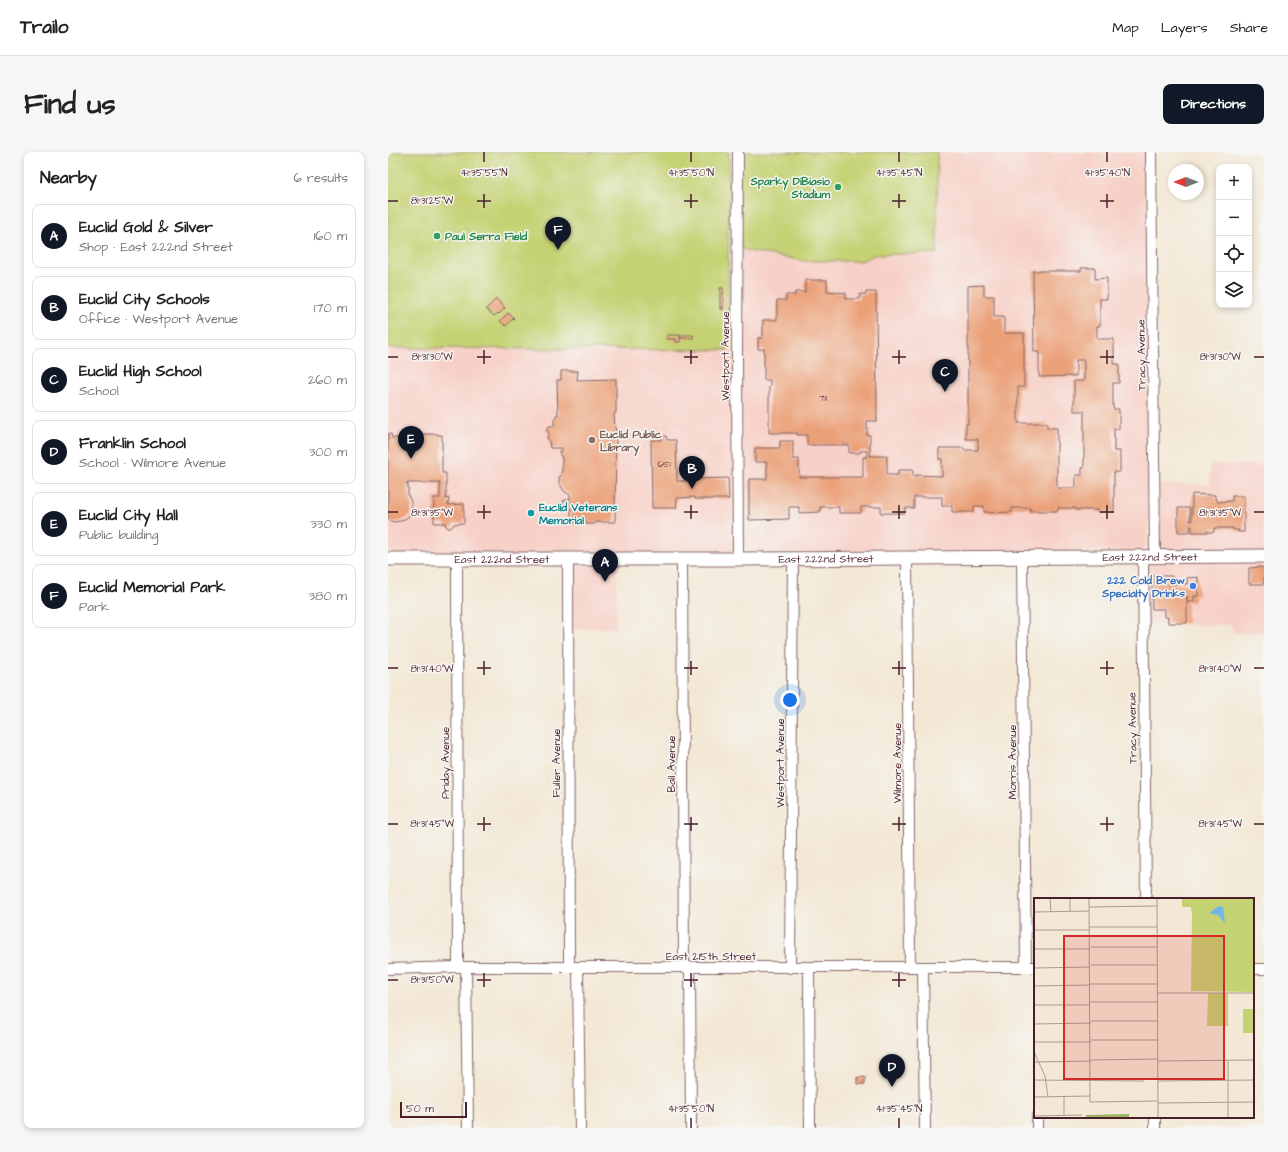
<!DOCTYPE html>
<html lang="en">
<head>
<meta charset="utf-8">
<style>
	:root { --surface:#fff; --page:#f6f6f6; --text:#222; --muted:#767676; --line:#e0e0e0; --accent:#111827 }
	body { margin:0; font-family:"Architects Daughter",sans-serif; background:var(--page); color:var(--text) }
	.controls { position:absolute; right:12px; top:12px; display:grid; overflow:hidden; border-radius:8px; box-shadow:0 2px 6px #0003 }
	.controls button { width:36px; height:36px; display:grid; place-items:center; padding:0; border:0; border-bottom:1px solid var(--line); background:var(--surface); color:var(--text); font:20px sans-serif }
	.compass { position:absolute; left:780px; top:12px; width:36px; height:36px; border-radius:50%; background:var(--surface); box-shadow:0 2px 6px #0003; rotate:270deg }
	.scale { position:absolute; left:12px; bottom:10px; width:67px; box-sizing:border-box; padding-left:4px; border:2px solid #4a1f2b; border-top:0; font-size:11px; line-height:14px; white-space:nowrap; color:#4a1f2b; -webkit-text-stroke:3px #f6f6f2; paint-order:stroke }
	.you { position:absolute; left:402px; top:548px; width:14px; height:14px; margin:-10px; border:3px solid #fff; border-radius:50%; background:#1a73e8; box-shadow:0 0 0 6px #1a73e833 }
	.badge { display:grid; place-items:center; width:26px; height:26px; border-radius:50%; background:var(--accent); color:#fff; font-size:13px; font-weight:700 }
	.pin { position:absolute; translate:-50% -33px; filter:drop-shadow(0 1px 2px #0008) }
	.pin::after { content:''; position:absolute; top:21px; width:14px; height:12px; background:inherit; clip-path:polygon(0 0,100% 0,50% 100%) }
	.list { margin:0; padding:0; list-style:none }
	h2 { display:flex; justify-content:space-between; align-items:center; height:52px; margin:0; padding:0 16px; font-size:17px }
	h2 small { font-size:13px; font-weight:400; color:var(--muted) }
	.list li { display:grid; grid-template-columns:26px 1fr auto; gap:12px; align-items:center; box-sizing:border-box; height:64px; margin:0 8px 8px; padding:0 8px; border:1px solid var(--line); border-radius:8px }
	.list b { display:block; font-size:15px; white-space:nowrap }
	.list p { margin:0; font-size:13px; white-space:nowrap; color:var(--muted) }
	.list em { font-size:13px; font-style:normal; color:var(--muted) }
	.icon { flex:none; width:22px; height:22px; fill:none; stroke:currentColor; stroke-width:2; stroke-linecap:round; stroke-linejoin:round }
	.map { position:relative; flex:none; width:876px; height:976px; overflow:hidden; border-radius:8px }
	header { display:flex; align-items:center; gap:24px; box-sizing:border-box; height:56px; padding:0 20px; background:var(--surface); border-bottom:1px solid var(--line) }
	header strong { font-size:19px }
	nav { display:flex; gap:22px; margin-inline-start:auto; font-size:14px }
	.intro { display:flex; align-items:center; justify-content:space-between; box-sizing:border-box; height:96px; padding:0 24px }
	h1 { margin:0; font-size:28px }
	.button { padding:10px 18px; border-radius:8px; background:var(--accent); color:#fff; font-size:14px; font-weight:700 }
	main { display:flex; gap:24px; padding:0 24px }
	aside { flex:1; background:var(--surface); border-radius:8px; box-shadow:0 2px 6px #0003 }
	.map>svg:first-child { display:block }
	.built { fill:#f7d1c8 }
	.green { fill:#c5d273; stroke:#88784f }
	.building { fill:#eba078 }
	.lines { fill:none; stroke-linecap:round; stroke-linejoin:round }
	.minor-casing { stroke:#856566; stroke-width:12 }
	.tertiary-casing { stroke:#856566; stroke-width:15 }
	.minor { stroke:#fff; stroke-width:10 }
	.tertiary { stroke:#fff; stroke-width:13 }
	.ticks { fill:none; stroke:#4a1f2b; stroke-width:1.5 }
	.leisure-dot { fill:#2e9e5b; stroke:#f6f6f2; stroke-width:1.5 }
	.education-dot { fill:#8d6e63; stroke:#f6f6f2; stroke-width:1.5 }
	.culture-dot { fill:#0f9aa8; stroke:#f6f6f2; stroke-width:1.5 }
	.shop-dot { fill:#3f7fe0; stroke:#f6f6f2; stroke-width:1.5 }
	.labels { text-anchor:middle; stroke-width:3; stroke-linejoin:round; paint-order:stroke }
	.number-label { font-size:9px; fill:#723f3e }
	.leisure-label { font-size:11px; font-weight:bold; fill:#27864d; stroke:#f6f6f2; text-anchor:end }
	.street-label { font-size:11px; fill:#4a1f2b; stroke:#f6f6f2 }
	.education-label { font-size:11px; font-weight:bold; fill:#785e54; stroke:#f6f6f2; text-anchor:start }
	.culture-label { font-size:11px; font-weight:bold; fill:#0d838f; stroke:#f6f6f2; text-anchor:start }
	.shop-label { font-size:11px; font-weight:bold; fill:#366cbe; stroke:#f6f6f2; text-anchor:end }
	.inset-road { fill:none; stroke:#af9891; stroke-width:1 }
	.view { fill:#d62828; fill-opacity:0.15; stroke:#d62828; stroke-width:2 }
	.inset-edge { fill:none; stroke:#4a1f2b; stroke-width:2 }
	.ticks-label { font-size:10px; text-anchor:middle; fill:#4a1f2b; stroke:#f6f6f2; stroke-width:3; stroke-linejoin:round; paint-order:stroke }
</style>
</head>
<body>
<header>
<strong>Trailo</strong>
<nav><a>Map</a><a>Layers</a><a>Share</a></nav>
</header>
<div class="intro"><h1>Find us</h1><a class="button">Directions</a></div>
<main>
<aside>
<h2>Nearby<small>6 results</small></h2>
<ul class="list">
<li><span class="badge">A</span><div><b>Euclid Gold &amp; Silver</b><p>Shop · East 222nd Street</p></div><em>160 m</em></li>
<li><span class="badge">B</span><div><b>Euclid City Schools</b><p>Office · Westport Avenue</p></div><em>170 m</em></li>
<li><span class="badge">C</span><div><b>Euclid High School</b><p>School</p></div><em>260 m</em></li>
<li><span class="badge">D</span><div><b>Franklin School</b><p>School · Wilmore Avenue</p></div><em>300 m</em></li>
<li><span class="badge">E</span><div><b>Euclid City Hall</b><p>Public building</p></div><em>330 m</em></li>
<li><span class="badge">F</span><div><b>Euclid Memorial Park</b><p>Park</p></div><em>380 m</em></li>
</ul>
</aside>
<div class="map">
<svg width="876" height="976" viewBox="0 0 876 976">
	<rect width="100%" height="100%" fill="#f6f6f2"/>
	<filter id="ink" filterUnits="userSpaceOnUse"><feTurbulence type="fractalNoise" baseFrequency=".025" numOctaves="2"/><feDisplacementMap in="SourceGraphic" scale="8" xChannelSelector="R" yChannelSelector="G"/><feConvolveMatrix kernelMatrix="1 2 1 2 8 2 1 2 1" color-interpolation-filters="sRGB"/></filter>
	<filter id="wash" filterUnits="userSpaceOnUse"><feTurbulence type="fractalNoise" baseFrequency=".012" numOctaves="4" result="noise"/><feDisplacementMap in="SourceGraphic" scale="16" xChannelSelector="R" yChannelSelector="G"/><feGaussianBlur stdDeviation="0.9" result="paint"/><feColorMatrix in="noise" values="0 0 0 0 0 0 0 0 0 0 0 0 0 0 0 0 0 1.4 0 .05"/><feComposite in="paint" operator="in"/></filter>
	<g filter="url(#wash)">
		<rect width="100%" height="100%" fill="#f3e8d5"/>
		<g class="built">
			<polygon points="351,0 758,0 762,349 759,389 755,399 359,401 355,390"/>
			<polygon points="0,196 349,198 350,407 229,407 228,476 180,477 179,407 0,407"/>
			<polygon points="822,312 876,313 876,481 845,481 844,473 755,472 755,405 767,405 766,332 822,332"/>
		</g>
		<g class="green">
			<polygon points="0,0 341,0 340,198 0,196"/>
			<polygon points="351,0 549,0 549,101 486,103 474,109 417,109 361,99 351,96"/>
		</g>
		<g id="blocks">
			<g class="building">
				<polygon points="693,116 707,116 707,127 719,126 719,147 712,147 712,174 709,174 709,187 726,187 726,212 731,212 731,231 725,231 725,257 731,257 731,277 726,277 726,299 732,299 732,320 726,320 726,360 709,360 709,358 688,358 688,356 670,356 670,359 642,359 642,356 624,356 624,360 602,361 601,360 596,360 596,354 586,354 586,360 564,360 564,354 554,354 554,345 526,345 526,356 517,356 517,361 493,361 493,355 473,355 473,361 451,361 451,355 432,355 432,360 411,361 411,355 401,355 401,367 361,368 361,327 379,327 379,310 367,310 367,296 392,296 392,289 405,289 405,307 411,307 411,325 475,325 475,305 479,305 479,299 472,299 472,301 461,301 461,293 419,293 419,283 409,283 409,281 381,281 381,235 382,235 382,228 376,228 376,197 370,197 370,186 375,186 375,168 389,168 389,148 398,148 398,143 407,143 407,140 417,140 417,128 439,128 439,139 458,141 458,147 472,147 472,142 478,142 478,140 488,140 489,269 479,269 479,283 482,283 482,304 499,304 499,323 510,323 510,318 525,318 525,324 528,324 528,323 554,324 554,307 551,307 551,296 576,296 576,298 590,298 590,287 578,287 578,272 580,272 580,134 596,133 596,144 606,144 606,165 616,165 616,181 636,181 636,235 630,235 630,271 659,271 659,276 669,276 669,336 688,336 688,323 694,323 694,316 696,316 696,259 686,259 686,229 696,229 696,208 688,208 688,224 651,225 651,200 646,200 645,119 693,119"/>
				<rect x="332" y="136" width="3" height="21"/>
				<polygon points="108,147 117,156 111,162 110,161 106,164 98,157"/>
				<polygon points="120,161 126,166 118,174 112,169"/>
				<polygon points="279,183 292,183 292,190 288,190 288,187 279,187"/>
				<rect x="293" y="183" width="12" height="3"/>
				<polygon points="173,219 190,219 189,228 228,227 228,261 226,261 227,277 228,277 227,370 207,370 207,372 198,372 198,370 183,371 183,356 177,357 175,349 182,347 182,343 176,339 172,332 171,332 171,325 172,325 174,318 174,305 173,305 171,299 174,299 174,296 162,296 161,288 159,286 161,281 158,278 161,274 166,274 166,266 168,266 168,263 170,263 169,229 169,228 173,228"/>
				<polygon points="0,282 3,282 4,286 34,286 34,282 50,282 50,283 54,283 54,321 58,321 58,347 61,346 60,353 76,352 76,371 66,372 63,376 60,376 58,374 57,371 46,371 46,346 52,346 52,331 18,331 18,332 20,332 20,343 24,352 23,360 20,365 13,369 6,370 0,368"/>
				<polygon points="273,284 278,284 279,288 288,288 289,329 306,329 306,327 340,326 341,347 307,347 307,345 289,346 288,356 264,356 263,288 273,288"/>
				<polygon points="804,342 827,343 827,347 829,347 829,350 844,349 844,344 856,344 856,380 850,380 851,378 845,378 845,376 826,376 826,380 804,380 804,374 802,374 802,380 790,380 790,356 802,356 802,369 804,369"/>
				<polygon points="872,415 876,416 876,432 861,432 861,416"/>
				<polygon points="764,424 784,424 784,432 799,432 799,426 810,425 810,444 806,444 806,450 800,450 799,444 799,471 780,471 780,465 777,465 777,457 764,457"/>
				<polygon points="477,925 477,932 469,932 469,926"/>
			</g>
		</g>
	</g>
	<g filter="url(#ink)">
		<use href="#blocks" fill-opacity="0" stroke="#856566" stroke-width="1"/>
		<g class="lines">
			<g class="minor-casing">
				<g id="minor">
					<polyline points="350,0 349,206 350,407"/>
					<polyline points="763,0 767,405"/>
					<polyline points="634,405 638,815"/>
					<polyline points="755,405 758,747"/>
					<polyline points="180,406 181,815"/>
					<polyline points="519,406 522,815"/>
					<polyline points="69,407 70,815"/>
					<polyline points="294,407 296,816"/>
					<polyline points="535,815 537,976"/>
					<polyline points="78,816 80,976"/>
					<polyline points="190,816 192,976"/>
					<polyline points="302,816 303,976"/>
					<polyline points="402,816 405,407"/>
					<polyline points="421,816 422,976"/>
					<polyline points="0,817 70,815 647,815"/>
					<polyline points="865,817 876,817"/>
					<polyline points="649,965 649,976"/>
					<polyline points="767,965 767,976"/>
				</g>
			</g>
			<g class="tertiary-casing">
				<g id="tertiary">
					<path id="s1" d="M0 407H350L876 404"/>
				</g>
			</g>
			<use href="#minor" class="minor"/>
			<use href="#tertiary" class="tertiary"/>
		</g>
	</g>
	<path class="ticks" d="M96 0V10M303 0V10M511 0V10M719 0V10M96 42V56M303 42V56M511 42V56M719 42V56M0 49H10M89 49H103M296 49H310M504 49H518M712 49H726M96 198V212M303 198V212M511 198V212M719 198V212M0 205H10M89 205H103M296 205H310M504 205H518M712 205H726M866 205H876M96 353V367M303 353V367M511 353V367M719 353V367M0 360H10M89 360H103M296 360H310M504 360H518M712 360H726M866 360H876M96 509V523M303 509V523M511 509V523M719 509V523M0 516H10M89 516H103M296 516H310M504 516H518M712 516H726M866 516H876M96 665V679M303 665V679M511 665V679M719 665V679M0 672H10M89 672H103M296 672H310M504 672H518M712 672H726M866 672H876M96 821V835M303 821V835M511 821V835M0 828H10M89 828H103M296 828H310M504 828H518M303 966V976M511 966V976"/>
	<g class="leisure-dot">
		<circle cx="450" cy="35" r="4"/>
		<circle cx="49" cy="84" r="4"/>
	</g>
	<circle class="education-dot" cx="204" cy="288" r="4"/>
	<circle class="culture-dot" cx="143" cy="361" r="4"/>
	<circle class="shop-dot" cx="805" cy="434" r="4"/>
	<g class="labels">
		<g class="number-label">
			<text x="435" y="249">711</text>
			<text x="276" y="315">651</text>
		</g>
		<g class="leisure-label">
			<text x="442" y="33">Sparky DiBiasio<tspan x="442" dy="13">Stadium</tspan></text>
			<text x="57" y="88" text-anchor="start">Paul Serra Field</text>
		</g>
		<g class="street-label">
			<text transform="translate(753 203) rotate(-91)" y="4">Tracy Avenue</text>
			<text transform="translate(337 204) rotate(-90)" y="4">Westport Avenue</text>
			<text dy="4" stroke="none"><textPath href="#s1" startOffset="762">East 222nd Street</textPath></text>
			<text dy="4" stroke="none"><textPath href="#s1" startOffset="114">East 222nd Street</textPath></text>
			<text dy="4" stroke="none"><textPath href="#s1" startOffset="438">East 222nd Street</textPath></text>
			<text transform="translate(744 576) rotate(-91)" y="4">Tracy Avenue</text>
			<text transform="translate(624 610) rotate(-90)" y="4">Morris Avenue</text>
			<text transform="translate(57 611) rotate(-90)" y="4">Priday Avenue</text>
			<text transform="translate(168 611) rotate(-90)" y="4">Fuller Avenue</text>
			<text transform="translate(392 611) rotate(-90)" y="4">Westport Avenue</text>
			<text transform="translate(509 611) rotate(-90)" y="4">Wilmore Avenue</text>
			<text transform="translate(283 612) rotate(-90)" y="4">Ball Avenue</text>
			<text x="323" y="808">East 215th Street</text>
		</g>
		<g class="education-label">
			<text x="212" y="286">Euclid Public<tspan x="212" dy="13">Library</tspan></text>
		</g>
		<g class="culture-label">
			<text x="151" y="359">Euclid Veterans<tspan x="151" dy="13">Memorial</tspan></text>
		</g>
		<g class="shop-label">
			<text x="797" y="432">222 Cold Brew<tspan x="797" dy="13">Specialty Drinks</tspan></text>
		</g>
	</g>
	<g transform="translate(646 746)">
		<rect width="220" height="220" fill="#f3e8d5"/>
		<path d="M148 0H220V94L157 93 158 16 157 9H148ZM174 95H194V128H173ZM209 111H220V135H209Z" fill="#c5d273"/>
		<path d="M95 216V220H52V217Z" fill="#9cb465"/>
		<path d="M185 8 189 9 191 25 184 17 175 15Z" fill="#71b8e9"/>
		<path class="inset-road" d="M16 0 17 14M55 0 56 204 124 203M123 0 124 220M55 9 123 8M36 13V0M0 14 55 13M55 29H123M0 32H56M57 49H123M0 51H56M57 67H123M0 70 56 69M56 86H123M0 88 56 87M123 95H220M56 104H123M0 107H56M57 123H123M0 126 57 125M57 142H124M0 144H57M0 154 11 178 14 199M57 162 124 161M124 163 220 162M194 163V220M0 164 57 163M0 182 110 183M124 183 220 182M30 198V217M0 199 56 198M124 205 220 204M0 218 48 217"/>
		<path class="view" d="M30 38H190V181H30Z"/>
		<rect width="220" height="220" class="inset-edge"/>
	</g>
	<g class="ticks-label">
		<text x="96" y="24">41°35'55"N</text>
		<text x="303" y="24">41°35'50"N</text>
		<text x="511" y="24">41°35'45"N</text>
		<text x="719" y="24">41°35'40"N</text>
		<text x="44" y="52">81°31'25"W</text>
		<text x="832" y="208">81°31'30"W</text>
		<text x="44" y="208">81°31'30"W</text>
		<text x="832" y="364">81°31'35"W</text>
		<text x="44" y="364">81°31'35"W</text>
		<text x="832" y="520">81°31'40"W</text>
		<text x="44" y="520">81°31'40"W</text>
		<text x="832" y="675">81°31'45"W</text>
		<text x="44" y="675">81°31'45"W</text>
		<text x="44" y="831">81°31'50"W</text>
		<text x="303" y="960">41°35'50"N</text>
		<text x="511" y="960">41°35'45"N</text>
	</g>
</svg>
<div class="controls">
<button>+</button>
<button>−</button>
<button><svg class="icon" aria-label="locate" viewBox="0 0 24 24"><circle cx="12" cy="12" r="6"/><path d="M12 2v4M12 18v4M2 12h4M18 12h4"/></svg></button>
<button><svg class="icon" aria-label="layers" viewBox="0 0 24 24"><path d="M12 4l9 5-9 5-9-5zM3 14l9 5 9-5"/></svg></button>
</div>
<svg class="compass" viewBox="-18 -18 36 36"><path d="M0-13l5 13h-10z" fill="#e53935"/><path d="M0 13l5-13h-10z" fill="#767676"/></svg>
<div class="scale">50 m</div>
<div class="you"></div>
<div class="pin badge" style="left:217px;top:430px">A</div>
<div class="pin badge" style="left:304px;top:337px">B</div>
<div class="pin badge" style="left:557px;top:240px">C</div>
<div class="pin badge" style="left:504px;top:935px">D</div>
<div class="pin badge" style="left:23px;top:307px">E</div>
<div class="pin badge" style="left:170px;top:98px">F</div>
</div>
</main>
</body>
</html>
